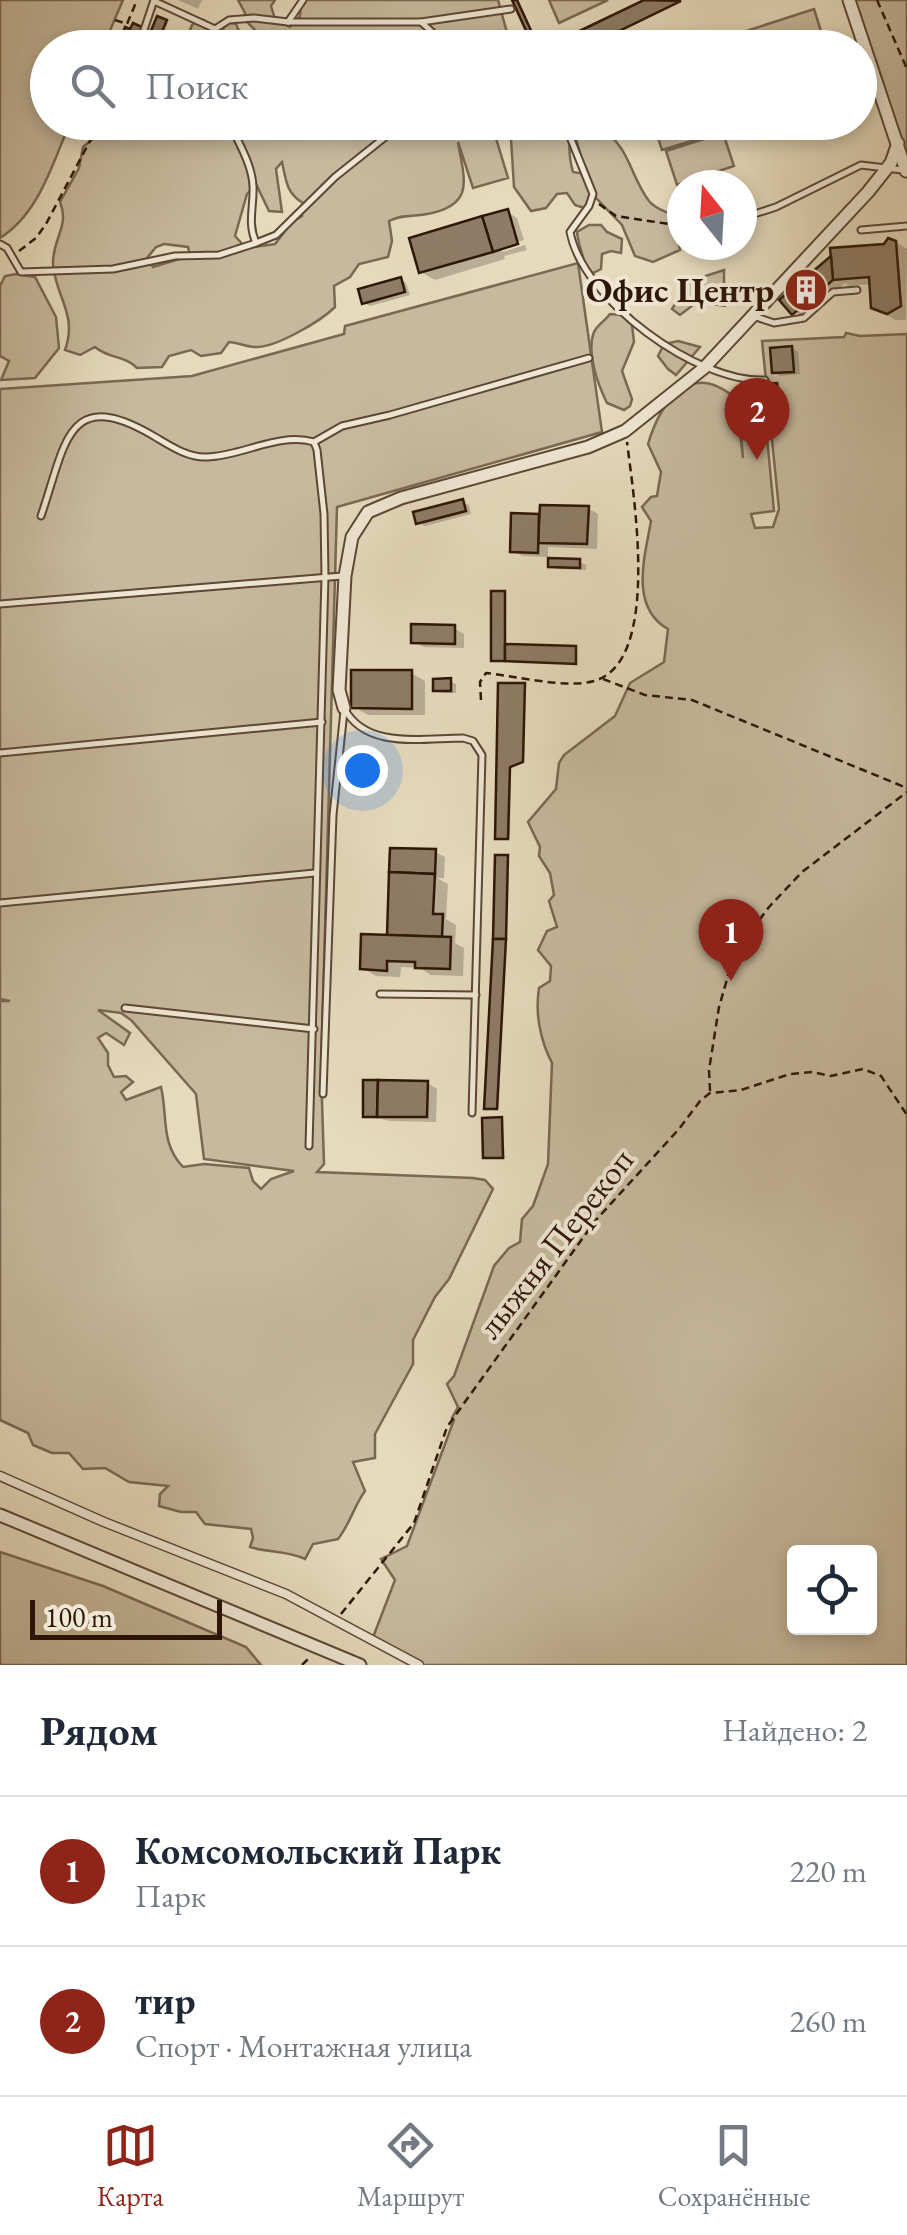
<!DOCTYPE html>
<html lang="ru">
<head>
<meta charset="utf-8">
<style>
	:root { --surface:#fff; --page:#f2f2f3; --text:#1f2937; --muted:#747a83; --line:#e0e1e3; --accent:#8f2418 }
	body { margin:0; font-family:"EB Garamond",serif; background:var(--page); color:var(--text) }
	.controls { position:absolute; right:30px; bottom:30px; display:grid; overflow:hidden; border-radius:10px; box-shadow:0 5px 15px #0003 }
	.controls button { width:90px; height:90px; display:grid; place-items:center; padding:0; border:0; border-bottom:2px solid var(--line); background:var(--surface); color:var(--text); font:50px sans-serif }
	.compass { position:absolute; left:667px; top:170px; width:90px; height:90px; border-radius:50%; background:var(--surface); box-shadow:0 5px 15px #0003; rotate:342deg }
	.scale { position:absolute; left:30px; bottom:25px; width:192px; box-sizing:border-box; padding-left:10px; border:5px solid #2e1607; border-top:0; font-size:28px; line-height:35px; white-space:nowrap; color:#2e1607; -webkit-text-stroke:8px #efe7d4; paint-order:stroke }
	.you { position:absolute; left:362px; top:770px; width:35px; height:35px; margin:-25px; border:8px solid #fff; border-radius:50%; background:#1a73e8; box-shadow:0 0 0 15px #1a73e833 }
	.badge { display:grid; place-items:center; width:65px; height:65px; border-radius:50%; background:var(--accent); color:#fff; font-size:32px; font-weight:700 }
	.pin { position:absolute; translate:-50% -82px; filter:drop-shadow(0 2px 5px #0008) }
	.pin::after { content:''; position:absolute; top:52px; width:35px; height:30px; background:inherit; clip-path:polygon(0 0,100% 0,50% 100%) }
	.list { margin:0; padding:0; list-style:none }
	h2 { display:flex; justify-content:space-between; align-items:center; height:130px; margin:0; padding:0 40px; font-size:42px }
	h2 small { font-size:32px; font-weight:400; color:var(--muted) }
	.list li { display:grid; grid-template-columns:65px 1fr auto; gap:30px; align-items:center; box-sizing:border-box; height:150px; padding:0 40px; border-top:2px solid var(--line) }
	.list b { display:block; font-size:38px; white-space:nowrap }
	.list p { margin:0; font-size:32px; white-space:nowrap; color:var(--muted) }
	.list em { font-size:32px; font-style:normal; color:var(--muted) }
	.icon { flex:none; width:55px; height:55px; fill:none; stroke:currentColor; stroke-width:2; stroke-linecap:round; stroke-linejoin:round }
	.map { position:relative; flex:none; width:907px; height:1665px; overflow:hidden }
	.search { position:absolute; background:var(--surface); box-shadow:0 5px 15px #0003; left:30px; right:30px; top:30px; height:110px; display:flex; align-items:center; gap:25px; box-sizing:border-box; padding:0 35px; border-radius:55px; color:var(--muted); font-size:38px }
	.sheet { height:430px; background:var(--surface) }
	nav { display:flex; justify-content:space-around; align-items:center; box-sizing:border-box; height:140px; border-top:2px solid var(--line); background:var(--surface); font-size:28px; color:var(--muted) }
	nav a { display:grid; justify-items:center; gap:5px }
	nav .on { color:var(--accent) }
	.map>svg:first-child { display:block }
	.green { fill:#c7b99e; stroke:#7a6852; stroke-width:2.5; fill-rule:evenodd }
	.shadow { fill:#0003 }
	.building { fill:#8e7c66; stroke:#2e1607; stroke-width:2.5 }
	.lines { fill:none; stroke-linecap:round; stroke-linejoin:round }
	.service-casing { stroke:#5c4734; stroke-width:9 }
	.pedestrian-casing { stroke:#5c4734; stroke-width:11 }
	.minor-casing { stroke:#5c4734; stroke-width:15 }
	.path { stroke:#2e1607; stroke-width:2.5; stroke-dasharray:8 5; stroke-linecap:butt }
	.service { stroke:#efe7d4; stroke-width:5 }
	.pedestrian { stroke:#efe7d4; stroke-width:8 }
	.minor { stroke:#efe7d4; stroke-width:11 }
	.labels { text-anchor:middle; stroke-width:8; stroke-linejoin:round; paint-order:stroke }
	.poi-label { font-size:35px; font-weight:bold; fill:#2e1607; stroke:#efe7d4; text-anchor:end }
	.street-label { font-size:35px; fill:#2e1607; stroke:#efe7d4 }
</style>
</head>
<body>
<div class="map">
<svg width="907" height="1665" viewBox="0 0 907 1665">
	<rect width="100%" height="100%" fill="#e6dabd"/>
	<filter id="stains"><feTurbulence type="fractalNoise" baseFrequency=".002" numOctaves="4"/><feColorMatrix values="0 0 0 0 .2 0 0 0 0 .09 0 0 0 0 .02 0 0 0 .5 -.17"/></filter>
	<radialGradient id="worn" r=".72"><stop offset=".6" stop-color="#630" stop-opacity="0"/><stop offset="1" stop-color="#630" stop-opacity=".3"/></radialGradient>
	<g class="green">
		<path d="M0 0H123L103 47 48 48V122L70 123C53 162 39 214 0 238Z"/>
		<polygon points="238,0 275,0 271,6 275,19 290,27 300,16 301,0 498,0 511,47 288,48 275,37 277,47 156,48 168,38 185,43 192,25 199,20 204,20 212,31 221,33 227,22 236,24 244,43 256,42 257,32 245,20 245,13"/>
		<polygon points="549,0 608,0 559,23"/>
		<polygon points="849,0 907,0 907,171"/>
		<polygon points="814,9 826,47 697,47"/>
		<path d="M302 122 312 132 328 134 334 127 332 123 456 122 457 134 488 123H574C567 134 569 159 573 172L585 174 576 138 600 128C630 146 630 176 649 201 659 213 673 211 682 223L678 240 680 250 653 262 635 256 622 225 595 197 587 209 575 205 567 193 557 194 546 208 531 211 514 187 511 139 492 125 508 178 473 188 458 142C464 179 476 205 427 214 411 217 403 214 389 221L392 241 388 257 359 264 350 277 334 286 335 307C321 321 274 349 254 347 245 346 238 343 229 342L221 353 201 356 191 350 169 356 162 367 137 368C124 355 109 359 95 347L80 355 65 350C78 314 55 296 53 264 52 240 70 226 60 202L79 168 83 147 94 138 99 123ZM282 162C286 180 286 193 303 203L302 216 292 222 275 244 246 248 235 236 247 194 256 184 269 211 282 212 276 169ZM164 244 188 247 190 256 153 267 147 258 156 247Z"/>
		<polygon points="653,122 750,122 750,123 662,150"/>
		<polygon points="723,133 734,166 677,185 666,151"/>
		<path d="M589 225H601L607 232 622 239 621 253 611 251 602 254 601 269 593 273 585 268C584 255 578 245 577 232Z"/>
		<path d="M578 263 602 432 337 507 321 1070 324 1164 317 1172 473 1178 485 1180 493 1189 449 1279 435 1297 413 1340V1364L375 1434V1458L353 1462 365 1491C354 1506 350 1524 338 1539L313 1544 305 1559C287 1550 269 1553 250 1547L253 1538 251 1529 205 1524 196 1512H181L159 1506 160 1494 168 1486 129 1482 105 1468 83 1469 69 1453H52L33 1445 28 1433 0 1420V1001H10L0 999V389L192 376 344 334 345 326ZM98 1010 121 1013 131 1020 196 1094 204 1159 294 1171 271 1179 261 1189 253 1181 249 1168 204 1164 183 1167C160 1143 168 1116 161 1087L126 1100 121 1092 133 1082 126 1076 114 1077 108 1065V1053L98 1038 106 1033 124 1045 130 1033Z"/>
		<polygon points="724,270 724,284 729,298 725,306 697,302 680,315 672,309 690,281"/>
		<polygon points="16,274 35,277 56,317 59,348 35,378 1,380 9,361 0,356 0,286 5,276"/>
		<path d="M610 314 631 316 634 342 622 371 632 399 630 406 624 410 607 403C598 385 586 352 594 332 597 325 606 320 610 314Z"/>
		<path d="M846 333 860 336 907 334V1665H419L372 1640 395 1580 381 1559 407 1546 454 1420 452 1418 458 1407 447 1384 454 1376 494 1266 509 1248 520 1242 522 1219 533 1206 548 1164 552 1063C540 1040 535 1013 539 988L550 981 551 966 538 950 547 931 557 927 549 901 554 895 550 873 539 856 540 847 528 822 556 789 559 763 564 755 615 716 630 683 664 662 668 629C629 607 645 556 651 521L642 507 651 497 657 496 661 472 648 444C661 401 691 359 736 399L743 458 739 408 764 406 774 511 751 514 755 528 773 527 779 509 762 341 844 337ZM794 1552H870V1628H794Z"/>
		<polygon points="678,341 700,347 676,375 668,369 658,356 664,344"/>
		<polygon points="0,1552 103,1586 246,1647 261,1665 0,1665"/>
	</g>
	<g class="shadow">
		<polygon points="178,0 202,0 198,9"/>
		<polygon points="650,0 682,2 587,48 550,48"/>
		<polygon points="159,19 168,23 157,48 146,48"/>
		<polygon points="507,212 517,218 524,240 502,246 502,252 525,245 527,250 504,256 505,259 435,280 421,272"/>
		<polygon points="894,241 907,249 906,320 895,320 874,307 872,284 849,286 845,283 804,319 783,300"/>
		<polygon points="400,280 406,283 410,295 370,306 364,303"/>
		<polygon points="792,348 798,352 800,374 780,376 774,372"/>
		<polygon points="462,502 469,505 471,514 425,526 418,523"/>
		<polygon points="588,508 598,514 597,549 548,547 548,557 523,556 513,551 514,516 542,516"/>
		<polygon points="580,562 586,565 586,570 556,569 550,566"/>
		<polygon points="504,593 506,646 576,648 577,663 493,660"/>
		<polygon points="454,628 464,634 464,648 424,647 414,642"/>
		<polygon points="411,673 425,681 425,715 368,715 354,707"/>
		<polygon points="450,681 456,684 456,693 442,693 436,690"/>
		<polygon points="525,686 524,763 511,768 510,839 499,839"/>
		<polygon points="435,852 445,857 444,878 437,878 448,884 446,919 456,925 455,943 464,948 463,976 431,975 420,968 401,967 400,977 376,976 362,968 389,938"/>
		<polygon points="507,858 499,1109 489,1108"/>
		<polygon points="427,1083 437,1089 436,1122 390,1121 365,1115"/>
		<polygon points="502,1120 505,1158 488,1158 486,1157"/>
	</g>
	<g class="building">
		<polygon points="512,0 517,0 539,48 534,48"/>
		<polygon points="644,0 681,1 584,48 544,48"/>
		<polygon points="157,16 167,20 155,48 144,48"/>
		<polygon points="133,23 142,27 134,47 120,41 125,27 130,29"/>
		<polygon points="508,209 518,244 493,252 482,216"/>
		<polygon points="482,216 493,252 419,273 409,238"/>
		<polygon points="888,238 896,241 901,306 887,314 871,308 869,277 833,280 830,248 884,244"/>
		<polygon points="831,256 833,280 792,315 779,300"/>
		<polygon points="401,277 405,292 362,304 358,289"/>
		<polygon points="792,346 794,372 772,373 770,348"/>
		<polygon points="777,383 779,396 767,398 765,384"/>
		<polygon points="463,499 466,511 416,524 413,512"/>
		<polygon points="540,505 589,506 587,544 538,543"/>
		<polygon points="511,513 539,514 538,553 510,552"/>
		<polygon points="548,558 580,559 580,568 548,567"/>
		<rect x="491" y="591" width="14" height="70"/>
		<polygon points="411,624 455,625 455,644 411,643"/>
		<polygon points="505,644 576,646 576,664 505,661"/>
		<polygon points="351,670 412,670 412,709 351,708"/>
		<polygon points="451,678 451,691 433,691 433,679"/>
		<polygon points="498,683 525,683 523,762 510,767 508,839 495,839"/>
		<polygon points="390,848 436,849 435,874 389,872"/>
		<polygon points="495,855 508,855 506,939 493,939"/>
		<polygon points="389,872 435,874 433,914 443,914 442,937 387,935"/>
		<polygon points="361,934 451,937 450,969 415,968 415,962 387,961 387,971 360,969"/>
		<polygon points="493,939 506,939 497,1109 484,1109"/>
		<polygon points="363,1080 378,1080 377,1117 363,1117"/>
		<polygon points="378,1080 428,1081 427,1117 377,1117"/>
		<polygon points="502,1117 503,1158 483,1158 482,1118"/>
	</g>
	<g class="lines">
		<g class="service-casing">
			<g id="service">
				<polyline points="154,1 215,29"/>
				<polyline points="288,22 303,0"/>
				<polyline points="421,22 511,9"/>
				<polyline points="138,48 154,0"/>
				<polyline points="211,48 215,29 229,20 254,18 288,22 421,22 450,48"/>
				<path d="M229 122C238 142 252 164 253 186 254 208 247 222 256 243"/>
				<path d="M564 122 593 194 589 206 570 232C583 300 697 383 765 380"/>
				<polyline points="742,218 776,207 861,165 902,170"/>
				<polyline points="861,230 907,226"/>
				<polyline points="0,244 7,248 21,272 113,269 175,256 219,255 256,243 276,235 335,177 404,122"/>
				<polyline points="753,316 774,323 804,318 833,292 857,290"/>
				<polyline points="314,442 342,426 390,415 589,358"/>
				<path d="M41 516C66 444 66 383 157 438 172 447 189 458 207 457 243 456 278 432 314 442L317 450 324 514 325 577 309 1146"/>
				<polyline points="0,604 342,576"/>
				<path d="M344 708C366 750 423 738 463 738L473 741 482 755 472 1113"/>
				<polyline points="0,753 322,722"/>
				<polyline points="0,903 315,873"/>
				<polyline points="380,994 476,995"/>
				<polyline points="125,1008 314,1029"/>
				<polyline points="323,1094 333,815 344,711"/>
			</g>
		</g>
		<g class="pedestrian-casing">
			<polyline id="pedestrian" points="0,1476 104,1522 286,1594 419,1665"/>
		</g>
		<g class="minor-casing">
			<g id="minor">
				<polyline points="849,0 906,171"/>
				<polyline points="344,708 339,690 345,576 352,537 368,512 401,498 588,447 625,431 704,368 868,192 891,163 898,143"/>
				<polyline points="0,1515 360,1665"/>
			</g>
		</g>
		<g class="path">
			<polyline points="877,0 907,69"/>
			<polyline points="115,20 127,24 137,0"/>
			<polyline points="599,204 616,216 682,226"/>
			<polyline points="19,251 36,238 46,224 100,122"/>
			<polyline points="603,679 645,695 692,700 907,788"/>
			<path d="M481 700 480 682 486 673C516 676 566 689 594 681 662 662 633 493 627 442"/>
			<polyline points="710,1091 709,1070 719,1007 732,962 742,943 769,907 802,872 907,792"/>
			<polyline points="341,1614 414,1523 447,1427 595,1221 679,1129 700,1101 710,1093 741,1090 790,1074 812,1072 831,1076 863,1069 881,1076 907,1115"/>
			<polyline points="302,1665 310,1657"/>
		</g>
		<use href="#service" class="service"/>
		<use href="#pedestrian" class="pedestrian"/>
		<use href="#minor" class="minor"/>
	</g>
	<defs>
		<g id="building-disc" transform="scale(2.25)"><circle r="9.5" fill="#8f2418" stroke="#efe7d4"/><path d="M-4-6H4V6H1V3H-1V6H-4ZM-2.5-4.3h1.7v1.8h-1.7ZM.8-4.3h1.7v1.8H.8ZM-2.5-1h1.7V.8h-1.7ZM.8-1h1.7V.8H.8Z" fill="#fff"/></g>
	</defs>
	<g fill-rule="evenodd">
		<use href="#building-disc" x="806" y="290"/>
	</g>
	<g class="labels">
		<g class="poi-label">
			<text x="774" y="302">Офис Центр</text>
		</g>
		<g class="street-label">
			<text transform="translate(555 1243) rotate(-52)" y="12">лыжня Перекоп</text>
		</g>
	</g>
	<rect width="100%" height="100%" filter="url(#stains)"/>
	<rect width="100%" height="100%" fill="url(#worn)"/>
</svg>
<div class="controls">
<button><svg class="icon" aria-label="locate" viewBox="0 0 24 24"><circle cx="12" cy="12" r="6"/><path d="M12 2v4M12 18v4M2 12h4M18 12h4"/></svg></button>
</div>
<svg class="compass" viewBox="-18 -18 36 36"><path d="M0-13l5 13h-10z" fill="#e53935"/><path d="M0 13l5-13h-10z" fill="#747a83"/></svg>
<div class="scale">100 m</div>
<div class="you"></div>
<div class="pin badge" style="left:731px;top:981px">1</div>
<div class="pin badge" style="left:757px;top:460px">2</div>
<div class="search"><svg class="icon" aria-label="search" viewBox="0 0 24 24"><circle cx="10" cy="10" r="6"/><path d="M15 15l6 6"/></svg>Поиск</div>
</div>
<section class="sheet">
<h2>Рядом<small>Найдено: 2</small></h2>
<ul class="list">
<li><span class="badge">1</span><div><b>Комсомольский Парк</b><p>Парк</p></div><em>220 m</em></li>
<li><span class="badge">2</span><div><b>тир</b><p>Спорт · Монтажная улица</p></div><em>260 m</em></li>
</ul>
</section>
<nav>
<a class="on"><svg class="icon" aria-label="map" viewBox="0 0 24 24"><path d="M3 6l6-2 6 2 6-2v14l-6 2-6-2-6 2zM9 4v14M15 6v14"/></svg>Карта</a>
<a><svg class="icon" aria-label="directions" viewBox="0 0 24 24"><path d="M12 3l9 9-9 9-9-9zM9 14v-3h6M13 9l2 2-2 2"/></svg>Маршрут</a>
<a><svg class="icon" aria-label="saved" viewBox="0 0 24 24"><path d="M7 4h10v16l-5-4-5 4z"/></svg>Сохранённые</a>
</nav>
</body>
</html>
